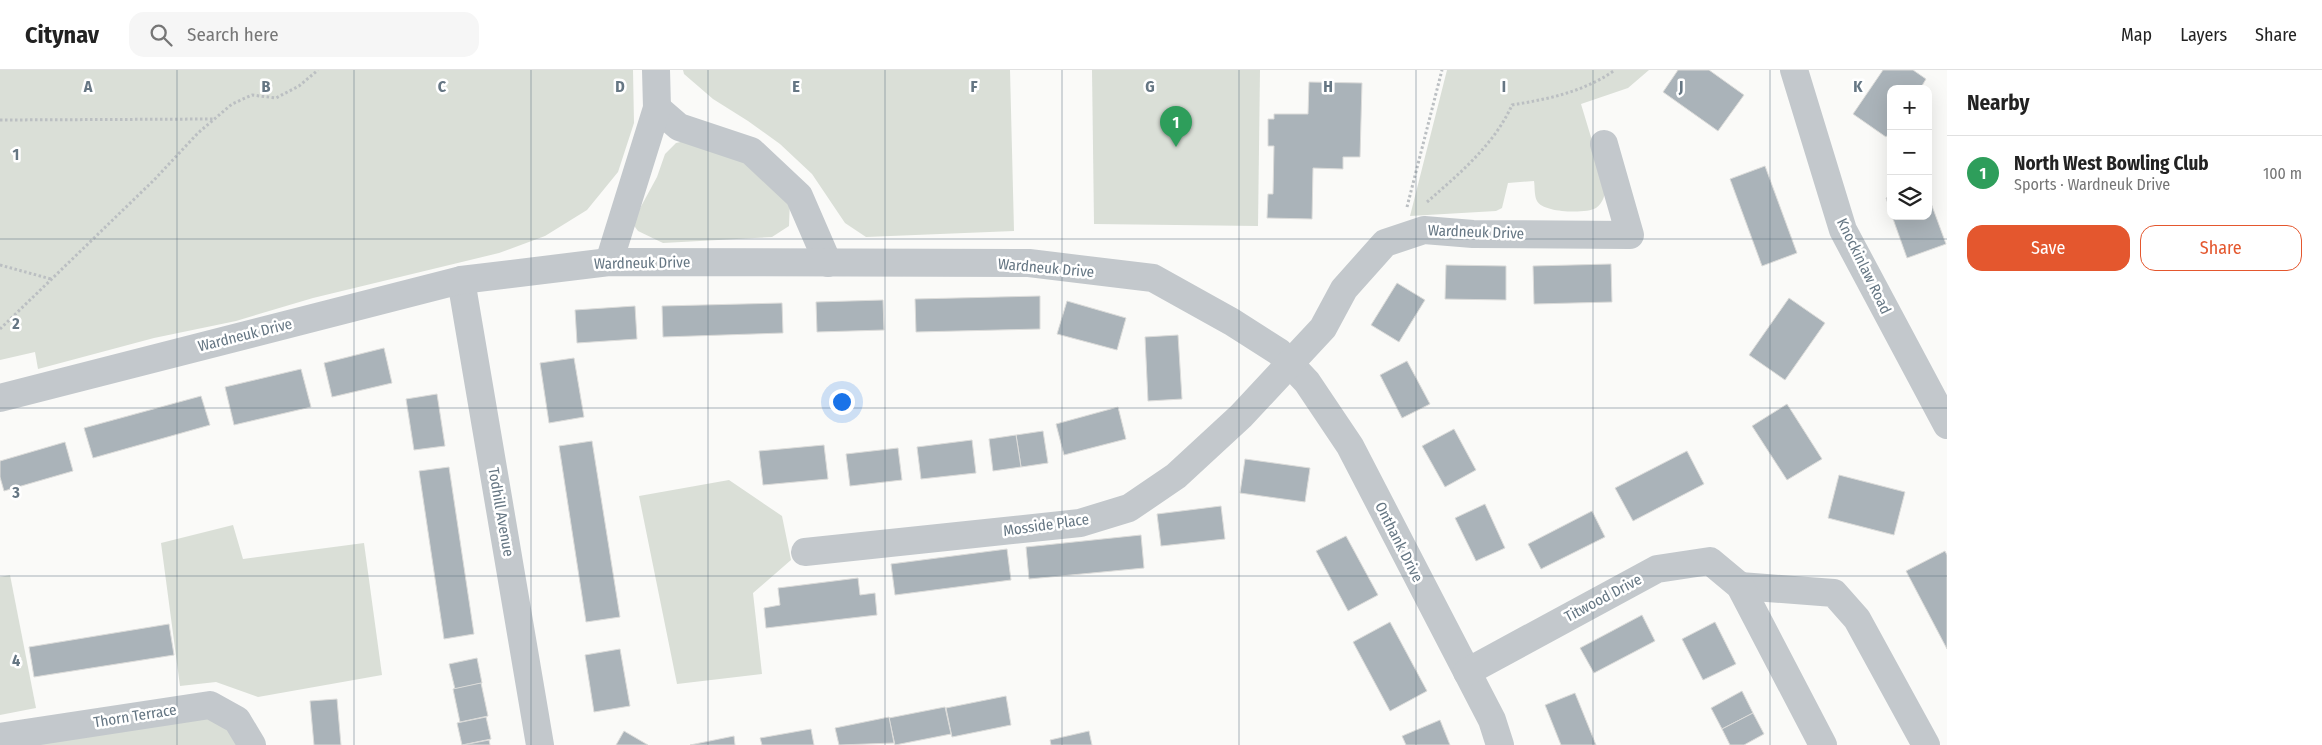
<!DOCTYPE html>
<html lang="en">
<head>
<meta charset="utf-8">
<style>
	:root { --surface:#fff; --page:#f6f6f6; --text:#222; --muted:#767676; --line:#e0e0e0; --accent:#e4572e }
	body { margin:0; font-family:"Fira Sans Condensed",sans-serif; background:var(--page); color:var(--text) }
	.controls { position:absolute; right:15px; top:15px; display:grid; overflow:hidden; border-radius:10px; box-shadow:0 5px 20px #0002 }
	.controls button { width:45px; height:45px; display:grid; place-items:center; padding:0; border:0; border-bottom:1px solid var(--line); background:var(--surface); color:var(--text); font:25px sans-serif }
	.you { position:absolute; left:841px; top:331px; width:18px; height:18px; margin:-12px; border:4px solid #fff; border-radius:50%; background:#1a73e8; box-shadow:0 0 0 8px #1a73e833 }
	.badge { display:grid; place-items:center; width:32px; height:32px; border-radius:50%; background:var(--accent); color:#fff; font-size:16px; font-weight:700 }
	.pin { position:absolute; translate:-50% -41px; filter:drop-shadow(0 1px 2px #0008) }
	.pin::after { content:''; position:absolute; top:26px; width:18px; height:15px; background:inherit; clip-path:polygon(0 0,100% 0,50% 100%) }
	.list { margin:0; padding:0; list-style:none }
	h2 { display:flex; justify-content:space-between; align-items:center; height:65px; margin:0; padding:0 20px; font-size:21px }
	h2 small { font-size:16px; font-weight:400; color:var(--muted) }
	.list li { display:grid; grid-template-columns:32px 1fr auto; gap:15px; align-items:center; box-sizing:border-box; height:75px; padding:0 20px; border-top:1px solid var(--line) }
	.list b { display:block; font-size:19px; white-space:nowrap }
	.list p { margin:0; font-size:16px; white-space:nowrap; color:var(--muted) }
	.list em { font-size:16px; font-style:normal; color:var(--muted) }
	.actions { display:flex; gap:10px; padding:15px 20px }
	.actions a { flex:1; padding:11px 0; border:1px solid var(--accent); border-radius:15px; text-align:center; font-size:18px; color:var(--accent) }
	.actions .main { background:var(--accent); color:#fff }
	.icon { flex:none; width:28px; height:28px; fill:none; stroke:currentColor; stroke-width:2; stroke-linecap:round; stroke-linejoin:round }
	.map { position:relative; flex:none; width:1947px; height:675px; overflow:hidden }
	header { display:flex; align-items:center; gap:30px; box-sizing:border-box; height:70px; padding:0 25px; background:var(--surface); border-bottom:1px solid var(--line) }
	header strong { font-size:24px }
	nav { display:flex; gap:28px; margin-inline-start:auto; font-size:18px }
	.search { width:350px; height:45px; background:var(--page); display:flex; align-items:center; gap:12px; box-sizing:border-box; padding:0 18px; border-radius:15px; color:var(--muted); font-size:19px }
	main { display:flex }
	aside { flex:1; background:var(--surface) }
	.map>svg:first-child { display:block }
	.green { fill:#dadfd7 }
	.building { fill:#aab3b9; stroke:#dcdcda }
	.lines { fill:none; stroke-linecap:round; stroke-linejoin:round }
	.path { stroke:#bbbfc2; stroke-width:3; stroke-dasharray:2.5 2.5; stroke-linecap:butt }
	.street { stroke:#c3c8cc; stroke-width:28 }
	.grid { fill:none; stroke:#657683; stroke-width:1; stroke-opacity:0.55 }
	.labels { text-anchor:middle; stroke-width:5; stroke-linejoin:round; paint-order:stroke }
	.street-label { font-size:15px; fill:#657683; stroke:#fff }
	.grid-label { font-size:16px; text-anchor:middle; font-weight:bold; fill:#657683; stroke:#fff; stroke-width:5; stroke-linejoin:round; paint-order:stroke }
</style>
</head>
<body>
<header>
<strong>Citynav</strong>
<div class="search"><svg class="icon" aria-label="search" viewBox="0 0 24 24"><circle cx="10" cy="10" r="6"/><path d="M15 15l6 6"/></svg>Search here</div>
<nav><a>Map</a><a>Layers</a><a>Share</a></nav>
</header>
<main>
<div class="map">
<svg width="1947" height="675" viewBox="0 0 1947 675">
	<rect width="100%" height="100%" fill="#fafaf8"/>
	<g class="green">
		<polygon points="0,0 633,0 634,53 618,102 587,140 545,166 499,183 313,228 236,251 154,268 38,299 35,282 0,290"/>
		<polygon points="683,0 1010,0 1014,161 866,167 845,153 812,104 780,74 748,51 713,29 684,4"/>
		<polygon points="1092,0 1260,0 1258,156 1094,154"/>
		<path d="M1447 0H1649L1628 18 1581 34 1606 117C1605 125 1603 133 1596 138 1586 144 1543 143 1537 131 1534 125 1535 117 1534 111L1508 113 1502 138 1496 141 1410 146Z"/>
		<polygon points="698,68 721,74 790,130 789,156 772,167 663,173 638,161 632,153 657,107 665,84 676,73"/>
		<polygon points="729,410 782,446 791,490 753,523 762,604 677,614 639,426"/>
		<polygon points="233,455 243,489 364,473 382,605 258,627 216,612 180,616 161,473"/>
		<polygon points="10,505 36,638 0,645 0,507"/>
		<polygon points="208,642 246,675 0,675"/>
	</g>
	<g class="building">
		<polygon points="1678,0 1709,0 1744,25 1718,61 1663,22"/>
		<polygon points="1883,0 1913,0 1926,9 1920,19 1891,19 1891,61 1886,67 1853,44"/>
		<polygon points="1309,12 1362,13 1360,87 1343,87 1343,99 1313,98 1312,149 1267,148 1268,124 1273,124 1274,76 1268,76 1268,49 1274,49 1274,44 1308,44"/>
		<polygon points="1765,96 1797,183 1762,196 1730,109"/>
		<polygon points="1928,125 1946,174 1907,188 1892,146 1928,146"/>
		<polygon points="1891,126 1891,142 1886,128"/>
		<polygon points="1611,194 1612,232 1534,234 1533,196"/>
		<polygon points="1446,195 1506,196 1506,230 1445,229"/>
		<polygon points="1397,213 1425,230 1399,272 1371,255"/>
		<polygon points="1040,226 1040,259 916,262 915,229"/>
		<polygon points="1789,228 1825,253 1785,310 1749,285"/>
		<polygon points="883,230 884,260 817,262 816,232"/>
		<polygon points="1067,231 1126,248 1117,280 1057,264"/>
		<polygon points="782,233 783,263 663,267 662,236"/>
		<polygon points="635,236 637,269 577,273 575,240"/>
		<polygon points="1178,265 1182,329 1148,331 1145,267"/>
		<polygon points="384,278 392,313 332,327 324,293"/>
		<polygon points="574,288 584,347 549,353 540,293"/>
		<polygon points="1407,291 1430,334 1402,348 1380,305"/>
		<polygon points="301,299 311,337 234,355 225,317"/>
		<polygon points="437,324 445,376 414,380 406,329"/>
		<polygon points="201,326 210,355 93,388 84,358"/>
		<polygon points="1787,334 1822,389 1787,410 1752,356"/>
		<polygon points="1118,337 1126,369 1064,385 1056,354"/>
		<polygon points="1454,359 1476,400 1445,417 1422,376"/>
		<polygon points="1043,361 1048,393 1021,397 1016,365"/>
		<polygon points="1016,365 1021,397 993,401 989,369"/>
		<polygon points="972,370 976,403 921,409 917,377"/>
		<polygon points="592,371 620,547 586,552 559,376"/>
		<polygon points="65,372 73,401 4,421 0,407 0,391"/>
		<polygon points="824,375 828,409 763,415 759,381"/>
		<polygon points="898,378 902,410 850,416 846,384"/>
		<polygon points="1687,381 1704,414 1633,451 1615,418"/>
		<polygon points="1245,389 1310,398 1305,432 1240,423"/>
		<polygon points="449,397 474,564 444,569 419,401"/>
		<polygon points="1839,405 1905,422 1894,465 1828,448"/>
		<polygon points="1485,434 1505,478 1476,491 1455,448"/>
		<polygon points="1221,436 1225,469 1161,476 1157,444"/>
		<polygon points="1592,441 1605,467 1541,499 1528,474"/>
		<polygon points="1141,465 1144,498 1029,509 1026,477"/>
		<polygon points="1346,466 1378,525 1348,541 1316,481"/>
		<polygon points="1007,479 1011,510 895,525 891,494"/>
		<polygon points="1945,481 1947,485 1947,579 1906,501"/>
		<polygon points="858,508 860,525 875,523 877,545 766,558 764,538 780,535 778,518"/>
		<polygon points="1642,545 1655,571 1594,603 1580,578"/>
		<polygon points="1390,552 1427,621 1390,641 1353,572"/>
		<polygon points="1715,552 1736,594 1703,610 1682,569"/>
		<polygon points="169,554 174,585 34,607 29,577"/>
		<polygon points="620,579 630,636 594,642 585,585"/>
		<polygon points="477,588 482,613 455,619 449,594"/>
		<polygon points="481,613 488,646 460,652 453,619"/>
		<polygon points="1742,621 1753,643 1722,659 1711,638"/>
		<polygon points="1575,623 1596,675 1561,675 1545,635"/>
		<polygon points="1006,626 1011,655 952,667 946,638"/>
		<polygon points="337,629 341,675 314,675 310,631"/>
		<polygon points="945,637 951,664 895,675 889,648"/>
		<polygon points="1753,643 1764,664 1744,675 1730,675 1722,659"/>
		<polygon points="486,647 491,669 462,675 457,653"/>
		<polygon points="889,647 894,673 839,675 835,658"/>
		<polygon points="1440,650 1450,675 1406,675 1402,666"/>
		<polygon points="811,659 814,675 762,675 760,668"/>
		<polygon points="624,661 648,675 616,675"/>
		<polygon points="1089,661 1092,675 1051,675 1050,670"/>
		<polygon points="734,666 735,675 690,675"/>
		<polygon points="489,670 490,675 463,675"/>
	</g>
	<g class="lines">
		<g class="path">
			<polyline points="0,50 214,49"/>
			<path d="M1427 132C1459 104 1494 75 1512 35 1548 29 1584 22 1615 0"/>
			<polyline points="1407,137 1442,0"/>
			<polyline points="0,195 51,209"/>
			<polyline points="0,259 154,110 198,63 232,34 252,25 276,28 299,16 318,0"/>
		</g>
		<g class="street">
			<polyline points="1794,0 1843,160 1947,355"/>
			<polyline points="657,38 679,57 751,81 799,126 828,193"/>
			<polyline points="609,192 657,38 656,0"/>
			<polyline points="461,210 540,675"/>
			<polyline points="0,328 461,210 609,192 1029,193 1153,208 1232,252 1279,282 1307,312 1350,376 1492,650 1500,675"/>
			<polyline points="805,482 1080,453 1129,438 1176,406 1241,346 1323,258 1344,219 1385,173 1424,160 1473,164 1630,165 1604,74"/>
			<polyline points="1740,516 1834,523 1857,549 1926,675"/>
			<polyline points="1467,602 1657,499 1710,491 1740,516 1823,675"/>
			<polyline points="0,667 210,635 237,650 252,675"/>
		</g>
	</g>
	<path class="grid" d="M177 0V675M354 0V675M531 0V675M708 0V675M885 0V675M1062 0V675M1239 0V675M1416 0V675M1593 0V675M1770 0V675M0 169H1947M0 338H1947M0 506H1947"/>
	<g class="labels">
		<g class="street-label">
			<text transform="translate(1476 162) rotate(2)" y="5">Wardneuk Drive</text>
			<text transform="translate(642 193) rotate(-1)" y="5">Wardneuk Drive</text>
			<text transform="translate(1864 196) rotate(64)" y="5">Knockinlaw Road</text>
			<text transform="translate(1046 198) rotate(5)" y="5">Wardneuk Drive</text>
			<text transform="translate(245 265) rotate(-14)" y="5">Wardneuk Drive</text>
			<text transform="translate(501 442) rotate(80)" y="5">Todhill Avenue</text>
			<text transform="translate(1046 455) rotate(-8)" y="5">Mosside Place</text>
			<text transform="translate(1399 472) rotate(63)" y="5">Onthank Drive</text>
			<text transform="translate(1603 528) rotate(-28)" y="5">Titwood Drive</text>
			<text transform="translate(135 646) rotate(-9)" y="5">Thorn Terrace</text>
		</g>
	</g>
	<g class="grid-label">
		<text x="88" y="22">A</text>
		<text x="266" y="22">B</text>
		<text x="442" y="22">C</text>
		<text x="620" y="22">D</text>
		<text x="796" y="22">E</text>
		<text x="974" y="22">F</text>
		<text x="1150" y="22">G</text>
		<text x="1328" y="22">H</text>
		<text x="1504" y="22">I</text>
		<text x="1681" y="22">J</text>
		<text x="1858" y="22">K</text>
		<text x="16" y="90">1</text>
		<text x="16" y="259">2</text>
		<text x="16" y="428">3</text>
		<text x="16" y="596">4</text>
	</g>
</svg>
<div class="controls">
<button>+</button>
<button>−</button>
<button><svg class="icon" aria-label="layers" viewBox="0 0 24 24"><path d="M12 4l9 5-9 5-9-5zM3 14l9 5 9-5"/></svg></button>
</div>
<div class="you"></div>
<div class="pin badge" style="left:1176px;top:77px;background:#2e9e5b">1</div>
</div>
<aside>
<h2>Nearby<small></small></h2>
<ul class="list">
<li><span class="badge" style="background:#2e9e5b">1</span><div><b>North West Bowling Club</b><p>Sports · Wardneuk Drive</p></div><em>100 m</em></li>
</ul>
<div class="actions"><a class="main">Save</a><a>Share</a></div>
</aside>
</main>
</body>
</html>
